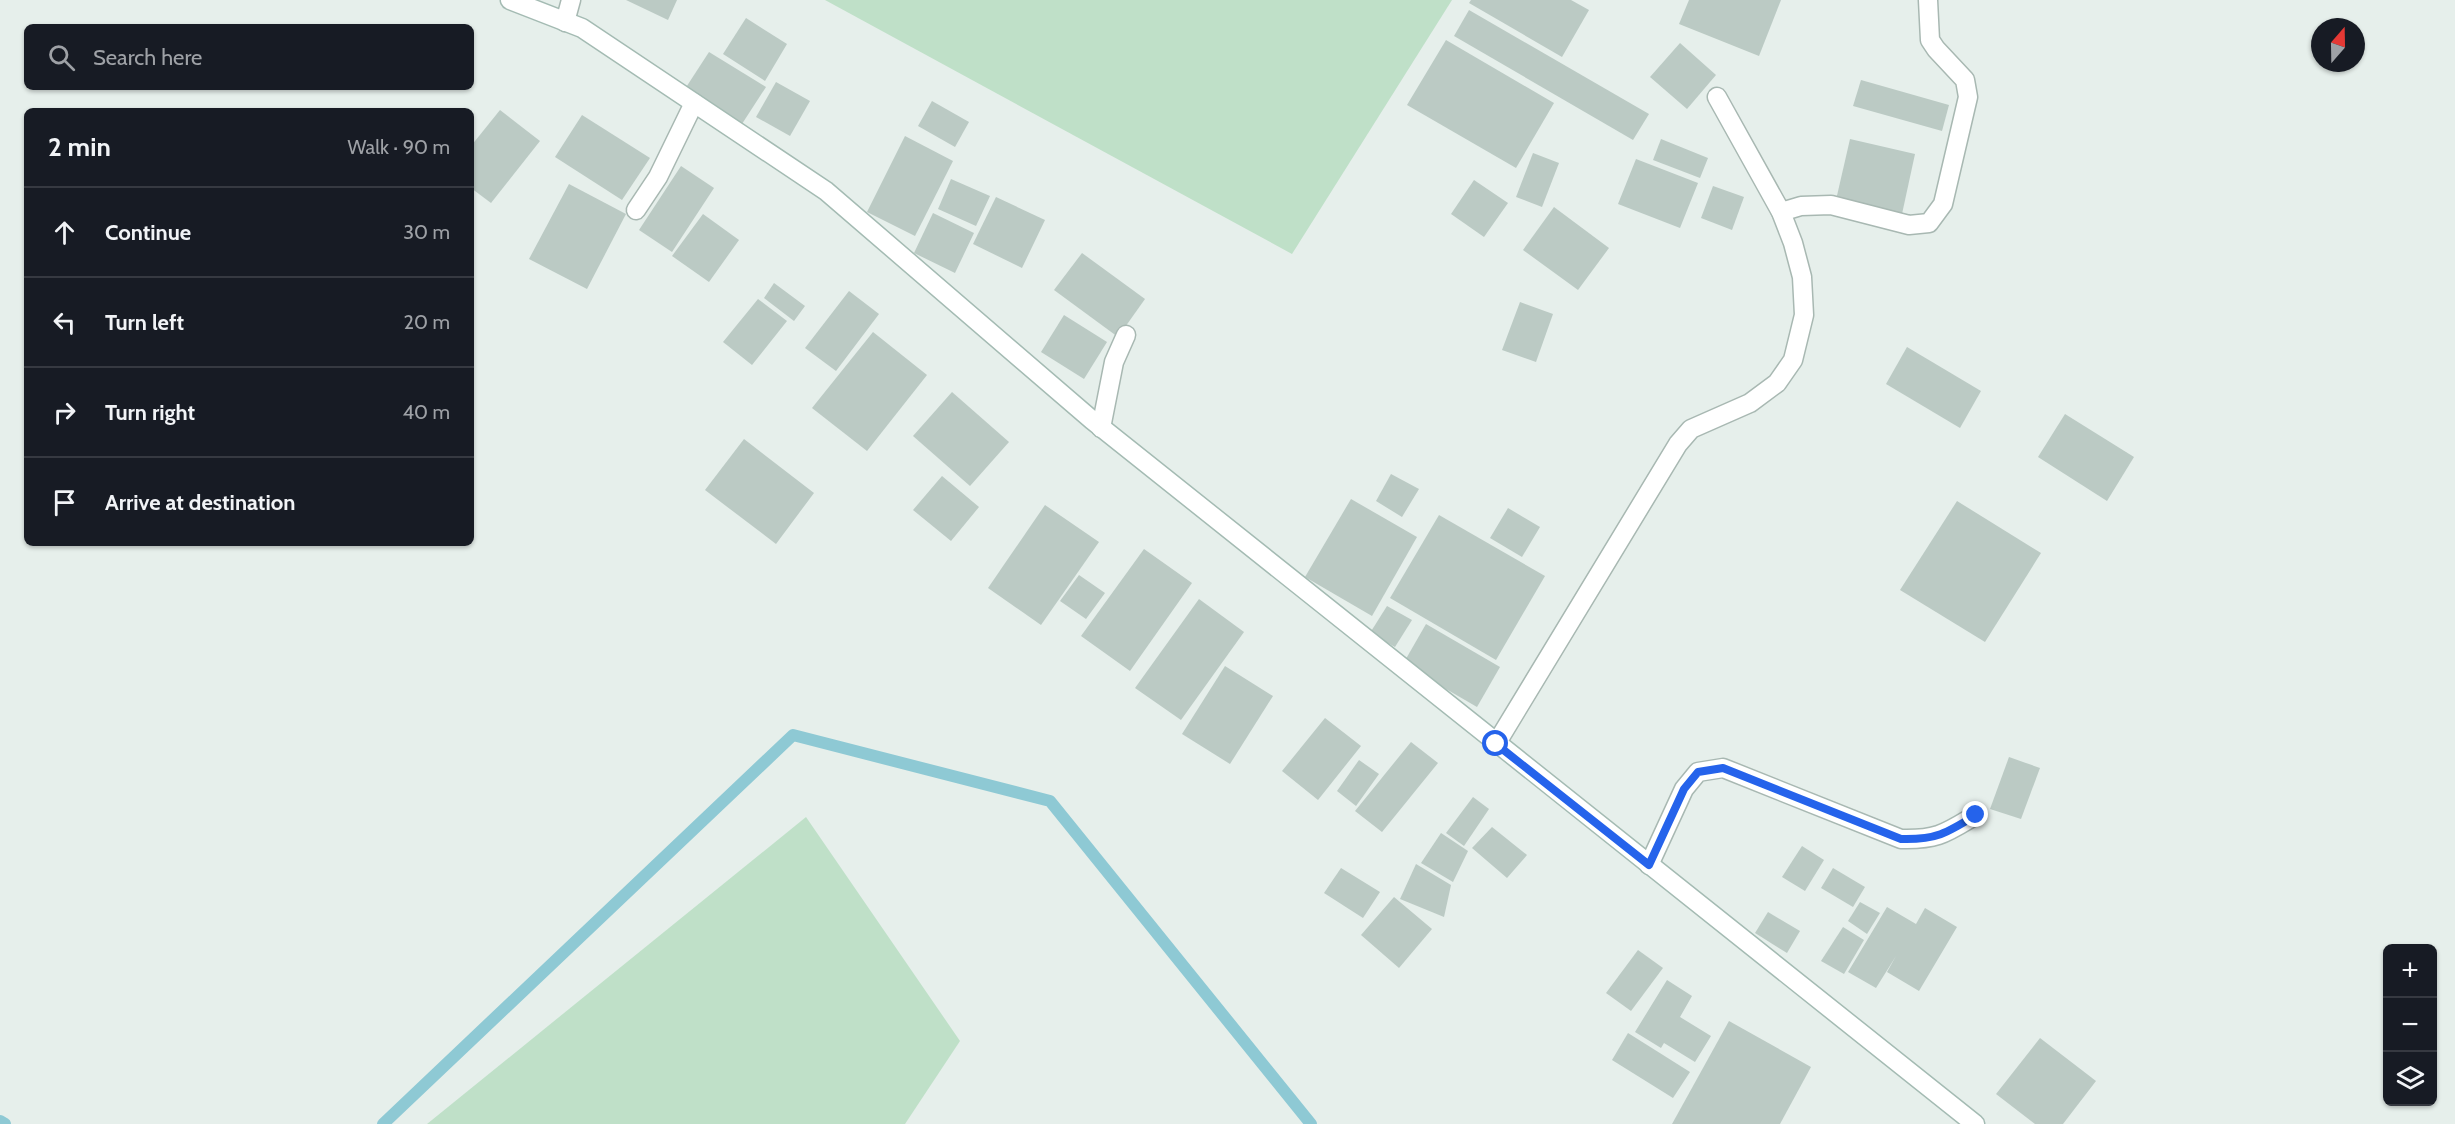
<!DOCTYPE html>
<html lang="en">
<head>
<meta charset="utf-8">
<style>
	:root { --surface:#171b24; --page:#242831; --text:#f1f3f6; --muted:#9ea1a6; --line:#363941 }
	body { margin:0; font-family:Cabin,sans-serif; background:var(--page); color:var(--text) }
	.controls { position:absolute; right:18px; bottom:18px; display:grid; overflow:hidden; border-radius:9px; box-shadow:0 2px 4px #0004 }
	.controls button { width:54px; height:54px; display:grid; place-items:center; padding:0; border:0; border-bottom:2px solid var(--line); background:var(--surface); color:var(--text); font:30px sans-serif }
	.compass { position:absolute; left:2311px; top:18px; width:54px; height:54px; border-radius:50%; background:var(--surface); box-shadow:0 2px 4px #0004; rotate:20deg }
	.stop { position:absolute; width:18px; height:18px; margin:-14px; border:4px solid #2563eb; border-radius:50%; background:#fff }
	.stop.end { background:#2563eb; border-color:#fff; box-shadow:0 2px 6px #0008 }
	.list { margin:0; padding:0; list-style:none }
	h2 { display:flex; justify-content:space-between; align-items:center; height:78px; margin:0; padding:0 24px; font-size:26px }
	h2 small { font-size:20px; font-weight:400; color:var(--muted) }
	.list li { display:grid; grid-template-columns:39px 1fr auto; gap:18px; align-items:center; box-sizing:border-box; height:90px; padding:0 24px; border-top:2px solid var(--line) }
	.list b { display:block; font-size:22px; white-space:nowrap }
	.list em { font-size:20px; font-style:normal; color:var(--muted) }
	.icon { flex:none; width:33px; height:33px; fill:none; stroke:currentColor; stroke-width:2; stroke-linecap:round; stroke-linejoin:round }
	.map { position:relative; flex:none; width:2455px; height:1124px; overflow:hidden }
	.search { position:absolute; background:var(--surface); box-shadow:0 2px 4px #0004; left:24px; top:24px; width:450px; height:66px; display:flex; align-items:center; gap:15px; box-sizing:border-box; padding:0 21px; border-radius:9px; color:var(--muted); font-size:22px }
	.panel { position:absolute; background:var(--surface); box-shadow:0 2px 4px #0004; left:24px; top:108px; width:450px; height:438px; border-radius:9px }
	.map>svg:first-child { display:block }
	.green { fill:#bfe0c8 }
	.lines { fill:none; stroke-linecap:round; stroke-linejoin:round }
	.stream { stroke:#8ec9d4; stroke-width:12 }
	.building { fill:#bbcac4 }
	.lane-casing { stroke:#a8b8b2; stroke-width:21 }
	.street-casing { stroke:#a8b8b2; stroke-width:21 }
	.secondary-casing { stroke:#a4bbb3; stroke-width:21 }
	.lane { stroke:#fff; stroke-width:18 }
	.street { stroke:#fff; stroke-width:18 }
	.secondary { stroke:#fff; stroke-width:18 }
	.route { stroke:#2563eb; stroke-width:8 }
</style>
</head>
<body>
<div class="map">
<svg width="2455" height="1124" viewBox="0 0 2455 1124">
	<rect width="100%" height="100%" fill="#e6efeb"/>
	<g class="green">
		<polygon points="825,0 1452,0 1292,254"/>
		<polygon points="806,817 960,1041 905,1124 427,1124"/>
	</g>
	<g class="lines">
		<g class="stream">
			<polyline points="0,1121 5,1124"/>
			<polyline points="383,1124 793,735 1050,801 1311,1124"/>
		</g>
	</g>
	<g class="building">
		<polygon points="626,0 677,0 668,20"/>
		<polygon points="1471,0 1571,0 1589,10 1562,57 1469,3"/>
		<polygon points="1689,0 1781,0 1759,56 1679,24"/>
		<polygon points="1469,10 1649,114 1633,140 1454,36"/>
		<polygon points="746,18 787,44 765,81 723,54"/>
		<polygon points="1446,40 1554,103 1516,168 1407,105"/>
		<polygon points="1680,43 1716,75 1687,109 1650,77"/>
		<polygon points="709,52 766,87 740,127 683,92"/>
		<polygon points="1861,80 1949,105 1942,131 1853,106"/>
		<polygon points="776,82 810,101 790,136 756,117"/>
		<polygon points="932,101 969,122 955,147 918,126"/>
		<polygon points="500,110 540,141 491,203 471,188 471,146"/>
		<polygon points="582,115 650,158 622,200 555,157"/>
		<polygon points="905,136 953,161 915,236 867,212"/>
		<polygon points="1661,139 1708,158 1700,178 1653,160"/>
		<polygon points="1850,139 1915,154 1902,214 1836,200"/>
		<polygon points="1533,153 1559,163 1542,207 1516,197"/>
		<polygon points="1636,159 1698,183 1680,228 1618,204"/>
		<polygon points="681,166 714,188 672,252 639,230"/>
		<polygon points="951,179 990,196 976,226 938,209"/>
		<polygon points="1474,180 1508,203 1484,237 1451,214"/>
		<polygon points="569,184 626,214 587,289 529,259"/>
		<polygon points="1713,186 1744,197 1732,230 1701,218"/>
		<polygon points="996,197 1045,220 1022,268 973,244"/>
		<polygon points="1554,207 1609,248 1578,290 1523,250"/>
		<polygon points="933,213 974,233 955,273 914,253"/>
		<polygon points="703,214 739,240 709,282 672,256"/>
		<polygon points="1082,253 1145,299 1118,337 1054,290"/>
		<polygon points="774,283 805,306 794,321 764,298"/>
		<polygon points="849,291 879,314 836,371 805,348"/>
		<polygon points="758,299 787,321 752,365 723,342"/>
		<polygon points="1520,302 1553,314 1536,362 1502,350"/>
		<polygon points="1064,315 1107,342 1084,379 1041,352"/>
		<polygon points="873,332 927,375 867,451 812,408"/>
		<polygon points="1907,347 1981,391 1960,428 1886,384"/>
		<polygon points="952,392 1009,442 970,486 913,436"/>
		<polygon points="2065,414 2134,457 2107,501 2038,457"/>
		<polygon points="744,439 814,493 776,544 705,490"/>
		<polygon points="1391,474 1419,489 1402,517 1376,501"/>
		<polygon points="942,476 979,507 951,541 913,510"/>
		<polygon points="1351,499 1417,537 1372,616 1305,577"/>
		<polygon points="1957,501 2041,553 1985,642 1900,590"/>
		<polygon points="1045,505 1099,542 1041,625 988,588"/>
		<polygon points="1508,508 1540,527 1522,557 1490,538"/>
		<polygon points="1439,515 1545,576 1496,660 1390,598"/>
		<polygon points="1144,549 1192,583 1130,671 1081,636"/>
		<polygon points="1079,575 1105,593 1086,619 1060,601"/>
		<polygon points="1199,599 1244,632 1181,720 1135,688"/>
		<polygon points="1387,606 1412,620 1395,647 1370,633"/>
		<polygon points="1426,624 1500,667 1477,707 1403,664"/>
		<polygon points="1225,666 1273,696 1230,764 1182,734"/>
		<polygon points="1325,718 1361,746 1318,800 1282,771"/>
		<polygon points="1411,742 1438,763 1382,832 1355,811"/>
		<polygon points="2009,757 2040,768 2021,819 1990,809"/>
		<polygon points="1359,760 1379,774 1356,806 1337,791"/>
		<polygon points="1473,797 1489,809 1464,846 1446,833"/>
		<polygon points="1492,827 1527,855 1507,878 1472,848"/>
		<polygon points="1441,833 1468,851 1453,882 1421,863"/>
		<polygon points="1802,846 1824,860 1805,891 1782,877"/>
		<polygon points="1416,864 1451,885 1444,917 1400,899"/>
		<polygon points="1341,868 1380,892 1363,918 1324,893"/>
		<polygon points="1833,868 1865,887 1853,907 1821,888"/>
		<polygon points="1394,897 1432,929 1399,968 1361,935"/>
		<polygon points="1860,902 1880,913 1867,934 1848,921"/>
		<polygon points="1887,907 1916,924 1925,908 1957,927 1919,991 1887,972 1896,956 1876,988 1848,972"/>
		<polygon points="1768,912 1800,931 1787,953 1755,933"/>
		<polygon points="1843,927 1864,940 1844,974 1821,961"/>
		<polygon points="1638,950 1663,968 1631,1011 1606,993"/>
		<polygon points="1667,980 1692,996 1680,1017 1711,1036 1695,1062 1664,1043 1661,1048 1635,1032"/>
		<polygon points="1729,1021 1811,1067 1780,1124 1672,1124"/>
		<polygon points="1628,1033 1690,1072 1673,1098 1612,1060"/>
		<polygon points="2040,1038 2096,1081 2063,1124 2035,1124 1996,1094"/>
	</g>
	<g class="lines">
		<g class="lane-casing">
			<g id="lane">
				<polyline points="636,210 658,177 694,103"/>
				<polyline points="1781,212 1801,206 1831,205 1909,225 1929,223 1943,204 1968,97 1965,80 1936,49 1930,40 1928,0"/>
				<polyline points="1101,428 1114,362 1126,335"/>
				<path d="M1649 865 1684 789 1698 772 1723 768 1901 839C1938 840 1946 833 1976 815"/>
			</g>
		</g>
		<g class="street-casing">
			<g id="street">
				<polyline points="565,22 571,0"/>
				<polyline points="1496,744 1678,444 1691,429 1750,403 1777,383 1793,360 1804,315 1802,277 1793,243 1781,212 1717,97"/>
			</g>
		</g>
		<g class="secondary-casing">
			<polyline id="secondary" points="510,0 582,28 826,191 1092,420 1975,1124"/>
		</g>
		<use href="#lane" class="lane"/>
		<use href="#street" class="street"/>
		<use href="#secondary" class="secondary"/>
	</g>
	<g class="lines">
		<path class="route" d="M1496 744 1649 865 1684 789 1698 772 1723 768 1901 839C1936 840 1947 833 1976 815"/>
	</g>
</svg>
<div class="controls">
<button>+</button>
<button>−</button>
<button><svg class="icon" aria-label="layers" viewBox="0 0 24 24"><path d="M12 4l9 5-9 5-9-5zM3 14l9 5 9-5"/></svg></button>
</div>
<svg class="compass" viewBox="-18 -18 36 36"><path d="M0-13l5 13h-10z" fill="#e53935"/><path d="M0 13l5-13h-10z" fill="#9ea1a6"/></svg>
<div class="stop" style="left:1496px;top:744px"></div>
<div class="stop end" style="left:1976px;top:815px"></div>
<div class="search"><svg class="icon" aria-label="search" viewBox="0 0 24 24"><circle cx="10" cy="10" r="6"/><path d="M15 15l6 6"/></svg>Search here</div>
<section class="panel">
<h2>2 min<small>Walk · 90 m</small></h2>
<ul class="list">
<li><svg class="icon" aria-label="ahead" viewBox="0 0 24 24"><path d="M12 20V5M6 11l6-6 6 6"/></svg><div><b>Continue</b></div><em>30 m</em></li>
<li><svg class="icon" aria-label="left" viewBox="0 0 24 24"><path d="M17 20v-9H6M10 6l-5 5 5 5"/></svg><div><b>Turn left</b></div><em>20 m</em></li>
<li><svg class="icon" aria-label="right" viewBox="0 0 24 24"><path d="M7 20v-9h11M14 6l5 5-5 5"/></svg><div><b>Turn right</b></div><em>40 m</em></li>
<li><svg class="icon" aria-label="arrive" viewBox="0 0 24 24"><path d="M6 21V4h12l-3 4 3 4H6"/></svg><div><b>Arrive at destination</b></div></li>
</ul>
</section>
</div>
</body>
</html>
